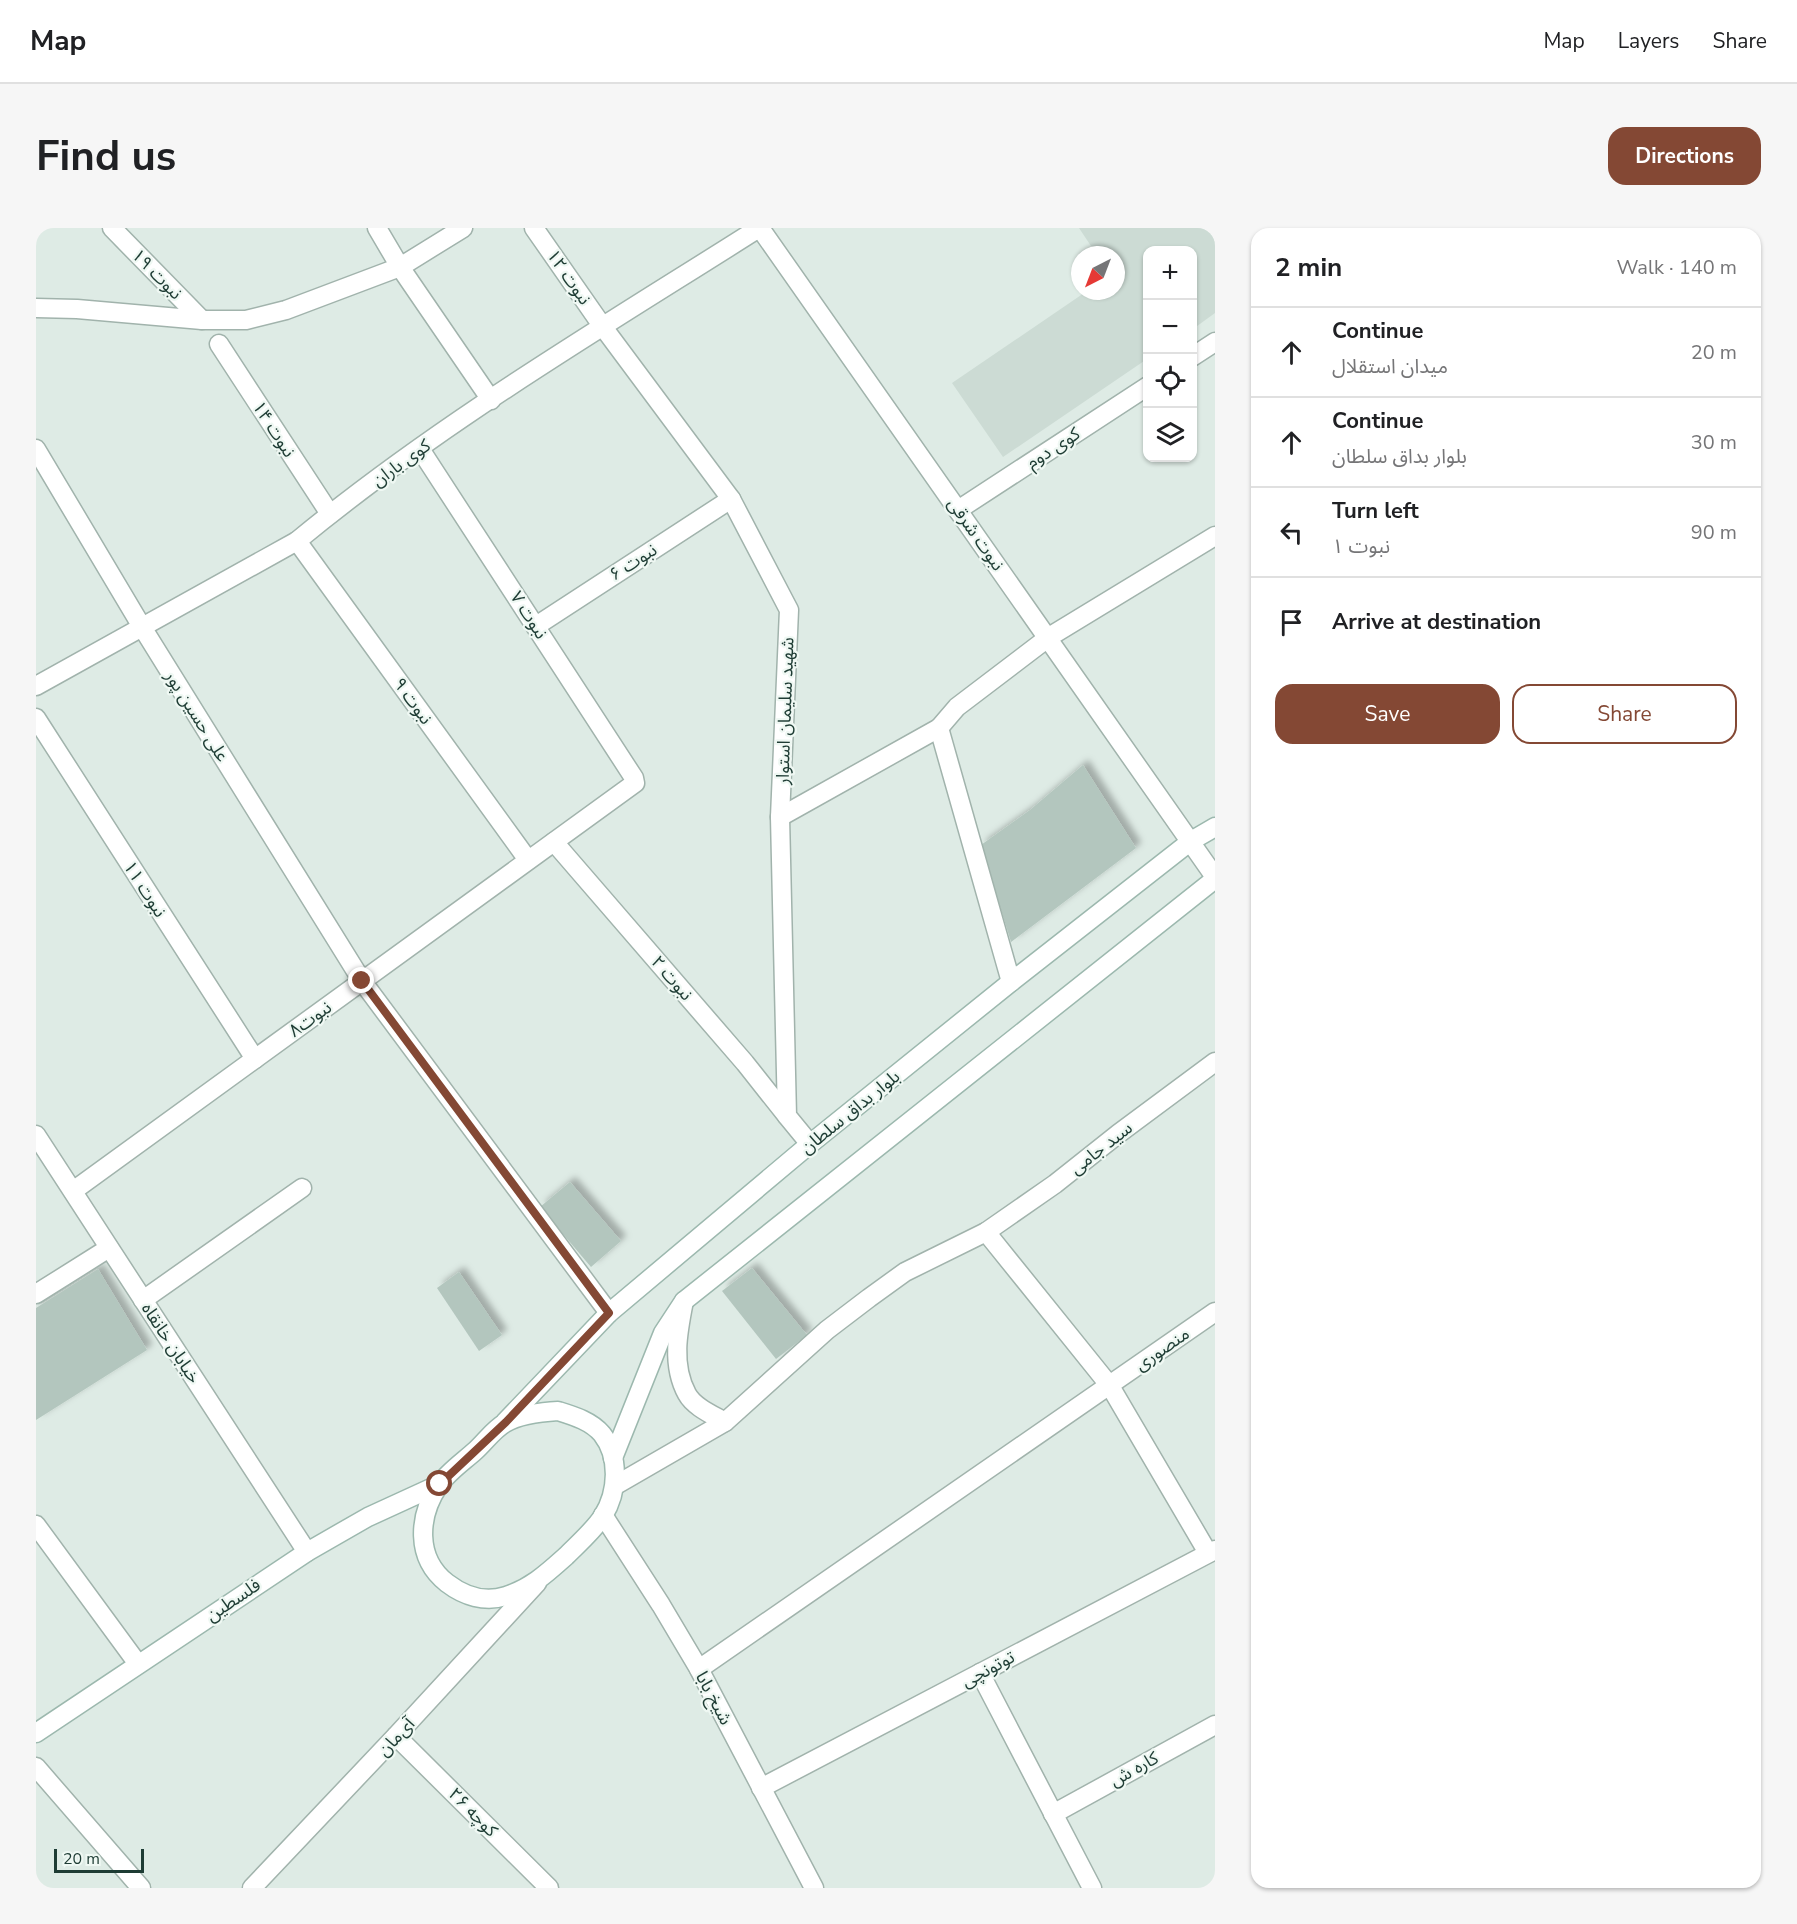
<!DOCTYPE html>
<html lang="en">
<head>
<meta charset="utf-8">
<style>
	:root { --surface:#fff; --page:#f6f6f6; --text:#202124; --muted:#757577; --line:#e0e0e0; --accent:#844834 }
	body { margin:0; font-family:"Nunito Sans","Noto Sans Arabic",sans-serif; background:var(--page); color:var(--text) }
	.controls { position:absolute; right:18px; top:18px; display:grid; overflow:hidden; border-radius:12px; box-shadow:0 2px 4px #0004 }
	.controls button { width:54px; height:54px; display:grid; place-items:center; padding:0; border:0; border-bottom:2px solid var(--line); background:var(--surface); color:var(--text); font:30px sans-serif }
	.compass { position:absolute; left:1035px; top:18px; width:54px; height:54px; border-radius:50%; background:var(--surface); box-shadow:0 2px 4px #0004; rotate:222deg }
	.scale { position:absolute; left:18px; bottom:15px; width:90px; box-sizing:border-box; padding-left:6px; border:3px solid #1e3c34; border-top:0; font-size:16px; line-height:21px; white-space:nowrap; color:#1e3c34; -webkit-text-stroke:4px #eff8f3; paint-order:stroke }
	.stop { position:absolute; width:18px; height:18px; margin:-14px; border:4px solid #844834; border-radius:50%; background:#fff }
	.stop.end { background:#844834; border-color:#fff; box-shadow:0 2px 6px #0008 }
	.list { margin:0; padding:0; list-style:none }
	h2 { display:flex; justify-content:space-between; align-items:center; height:78px; margin:0; padding:0 24px; font-size:26px }
	h2 small { font-size:20px; font-weight:400; color:var(--muted) }
	.list li { display:grid; grid-template-columns:39px 1fr auto; gap:18px; align-items:center; box-sizing:border-box; height:90px; padding:0 24px; border-top:2px solid var(--line) }
	.list b { display:block; font-size:22px; white-space:nowrap }
	.list p { margin:0; font-size:20px; white-space:nowrap; color:var(--muted) }
	.list em { font-size:20px; font-style:normal; color:var(--muted) }
	.actions { display:flex; gap:12px; padding:18px 24px }
	.actions a { flex:1; padding:14px 0; border:2px solid var(--accent); border-radius:18px; text-align:center; font-size:21px; color:var(--accent) }
	.actions .main { background:var(--accent); color:#fff }
	.icon { flex:none; width:33px; height:33px; fill:none; stroke:currentColor; stroke-width:2; stroke-linecap:round; stroke-linejoin:round }
	.map { position:relative; flex:none; width:1179px; height:1660px; overflow:hidden; border-radius:18px }
	header { display:flex; align-items:center; gap:36px; box-sizing:border-box; height:84px; padding:0 30px; background:var(--surface); border-bottom:2px solid var(--line) }
	header strong { font-size:28px }
	nav { display:flex; gap:33px; margin-inline-start:auto; font-size:21px }
	.intro { display:flex; align-items:center; justify-content:space-between; box-sizing:border-box; height:144px; padding:0 36px }
	h1 { margin:0; font-size:42px }
	.button { padding:15px 27px; border-radius:18px; background:var(--accent); color:#fff; font-size:21px; font-weight:700 }
	main { display:flex; gap:36px; padding:0 36px }
	aside { flex:1; background:var(--surface); border-radius:18px; box-shadow:0 2px 4px #0004 }
	.map>svg:first-child { display:block }
	.built { fill:#ccdbd4 }
	.building { fill:#b3c6be; filter:url(#shadow) }
	.lines { fill:none; stroke-linecap:round; stroke-linejoin:round }
	.minor-casing { stroke:#a1b3ac; stroke-width:21 }
	.tertiary-casing { stroke:#a1b3ac; stroke-width:21 }
	.secondary-casing { stroke:#9cb8ae; stroke-width:21 }
	.minor { stroke:#fff; stroke-width:18 }
	.tertiary { stroke:#fff; stroke-width:18 }
	.secondary { stroke:#fff; stroke-width:18 }
	.route { stroke:#844834; stroke-width:8 }
	.labels { text-anchor:middle; stroke-width:4.5; stroke-linejoin:round; paint-order:stroke }
	.street-label { font-size:18px; fill:#1e3c34; stroke:#eff8f3 }
</style>
</head>
<body>
<header>
<strong>Map</strong>
<nav><a>Map</a><a>Layers</a><a>Share</a></nav>
</header>
<div class="intro"><h1>Find us</h1><a class="button">Directions</a></div>
<main>
<div class="map">
<svg width="1179" height="1660" viewBox="0 0 1179 1660">
	<defs>
		<filter id="shadow"><feDropShadow dx="5.5" dy="-5.5" stdDeviation="3" flood-color="#0004"/></filter>
	</defs>
	<rect width="100%" height="100%" fill="#deebe5"/>
	<polygon class="built" points="1043,0 1179,0 1179,85 1157,101 1156,22 1112,22 1111,131 967,229 916,155 1051,63 1080,63 1080,27 1061,27"/>
	<g class="building">
		<polygon points="1047,537 1100,620 975,714 945,617 994,582"/>
		<polygon points="534,954 585,1013 555,1039 504,979"/>
		<polygon points="716,1040 771,1107 740,1131 686,1063"/>
		<polygon points="62,1041 111,1122 0,1192 0,1080"/>
		<polygon points="423,1044 466,1107 443,1123 401,1060"/>
	</g>
	<g class="lines">
		<g class="minor-casing">
			<g id="minor">
				<polyline points="76,0 166,92"/>
				<polyline points="341,0 364,39 455,172"/>
				<polyline points="498,0 567,99 695,271 753,382 744,589 751,888 774,916"/>
				<polyline points="0,80 41,81 166,92 210,92 250,82 364,39 427,0"/>
				<polyline points="183,116 294,286"/>
				<polyline points="1156,129 1179,114"/>
				<polyline points="0,221 106,399 326,753 573,1085"/>
				<polyline points="922,282 1112,158"/>
				<polyline points="261,313 492,632"/>
				<polyline points="500,398 695,271"/>
				<path d="M0 458 261 313C404 195 567 99 723 0"/>
				<polyline points="0,490 219,831"/>
				<polyline points="903,500 975,754"/>
				<polyline points="744,589 903,500 921,479 1013,409 1179,308"/>
				<polyline points="518,614 709,835 751,888"/>
				<polyline points="0,907 271,1324"/>
				<polyline points="37,963 599,555 598,550 384,221"/>
				<polyline points="950,1004 1074,1158 1172,1325"/>
				<polyline points="0,1066 73,1020"/>
				<polyline points="107,1072 266,960"/>
				<path d="M648 1073C642 1103 635 1137 651 1166 658 1179 677 1187 689 1194"/>
				<polyline points="580,1257 689,1194 791,1102 833,1070 869,1044 950,1004 1019,956 1082,906 1179,834"/>
				<polyline points="0,1297 102,1436"/>
				<polyline points="663,1441 1179,1084"/>
				<polyline points="944,1445 1056,1660"/>
				<polyline points="360,1508 513,1660"/>
				<polyline points="0,1539 105,1660"/>
				<polyline points="725,1560 1179,1322"/>
				<polyline points="1017,1586 1179,1497"/>
			</g>
		</g>
		<g class="tertiary-casing">
			<g id="tertiary">
				<polyline points="724,0 1179,649"/>
				<polyline points="567,1287 625,1377 663,1441 778,1660"/>
				<polyline points="216,1660 360,1508 501,1355"/>
			</g>
		</g>
		<g class="secondary-casing">
			<g id="secondary">
				<path d="M522 1183C538 1188 555 1193 566 1206 584 1229 582 1264 567 1288 558 1302 542 1316 530 1328 511 1345 495 1360 470 1368 449 1375 428 1368 411 1355 379 1330 382 1288 403 1257 412 1244 428 1233 439 1223 449 1214 458 1201 469 1195 484 1186 506 1184 522 1183Z"/>
				<polyline points="469,1194 573,1085 774,916 975,754 1155,613 1179,599"/>
				<polyline points="577,1230 627,1105 648,1073 1179,651"/>
				<polyline points="0,1505 271,1324 332,1289 404,1256"/>
			</g>
		</g>
		<use href="#minor" class="minor"/>
		<use href="#tertiary" class="tertiary"/>
		<use href="#secondary" class="secondary"/>
	</g>
	<g class="lines">
		<polyline class="route" points="326,753 573,1085 470,1194 404,1256"/>
	</g>
	<g class="labels">
		<g class="street-label">
			<text transform="translate(121 46) rotate(45)" y="6">نبوت ۱۹</text>
			<text transform="translate(533 49) rotate(55)" y="6">نبوت ۱۲</text>
			<text transform="translate(238 201) rotate(57)" y="6">نبوت ۱۴</text>
			<text transform="translate(1017 220) rotate(-33)" y="6">کوی دوم</text>
			<text transform="translate(365 235) rotate(-36)" y="6">کوی باران</text>
			<text transform="translate(940 306) rotate(55)" y="6">نبوت شرقی</text>
			<text transform="translate(597 334) rotate(-33)" y="6">نبوت ۶</text>
			<text transform="translate(493 387) rotate(57)" y="6">نبوت ۷</text>
			<text transform="translate(377 473) rotate(54)" y="6">نبوت ۹</text>
			<text transform="translate(749 483) rotate(-88)" y="6">شهید سلیمان استوار</text>
			<text transform="translate(161 488) rotate(58)" y="6">علی حسین پور</text>
			<text transform="translate(109 661) rotate(57)" y="6">نبوت ۱۱</text>
			<text transform="translate(636 750) rotate(49)" y="6">نبوت ۲</text>
			<text transform="translate(274 791) rotate(-36)" y="6">نبوت۸</text>
			<text transform="translate(814 884) rotate(-39)" y="6">بلوار بداق سلطان</text>
			<text transform="translate(1065 920) rotate(-38)" y="6">سید جامی</text>
			<text transform="translate(135 1115) rotate(57)" y="6">خیابان خانقاه</text>
			<text transform="translate(1126 1121) rotate(-35)" y="6">منصوری</text>
			<text transform="translate(197 1372) rotate(-34)" y="6">فلسطین</text>
			<text transform="translate(952 1441) rotate(-28)" y="6">توتونچی</text>
			<text transform="translate(678 1470) rotate(62)" y="6">شیخ بابا</text>
			<text transform="translate(360 1509) rotate(-47)" y="6">آی‌مان</text>
			<text transform="translate(1098 1541) rotate(-29)" y="6">کاره ش</text>
			<text transform="translate(437 1584) rotate(45)" y="6">کوچه ۲۶</text>
		</g>
	</g>
</svg>
<div class="controls">
<button>+</button>
<button>−</button>
<button><svg class="icon" aria-label="locate" viewBox="0 0 24 24"><circle cx="12" cy="12" r="6"/><path d="M12 2v4M12 18v4M2 12h4M18 12h4"/></svg></button>
<button><svg class="icon" aria-label="layers" viewBox="0 0 24 24"><path d="M12 4l9 5-9 5-9-5zM3 14l9 5 9-5"/></svg></button>
</div>
<svg class="compass" viewBox="-18 -18 36 36"><path d="M0-13l5 13h-10z" fill="#e53935"/><path d="M0 13l5-13h-10z" fill="#757577"/></svg>
<div class="scale">20 m</div>
<div class="stop" style="left:404px;top:1256px"></div>
<div class="stop end" style="left:326px;top:753px"></div>
</div>
<aside>
<h2>2 min<small>Walk · 140 m</small></h2>
<ul class="list">
<li><svg class="icon" aria-label="ahead" viewBox="0 0 24 24"><path d="M12 20V5M6 11l6-6 6 6"/></svg><div><b>Continue</b><p>میدان استقلال</p></div><em>20 m</em></li>
<li><svg class="icon" aria-label="ahead" viewBox="0 0 24 24"><path d="M12 20V5M6 11l6-6 6 6"/></svg><div><b>Continue</b><p>بلوار بداق سلطان</p></div><em>30 m</em></li>
<li><svg class="icon" aria-label="left" viewBox="0 0 24 24"><path d="M17 20v-9H6M10 6l-5 5 5 5"/></svg><div><b>Turn left</b><p>نبوت ۱</p></div><em>90 m</em></li>
<li><svg class="icon" aria-label="arrive" viewBox="0 0 24 24"><path d="M6 21V4h12l-3 4 3 4H6"/></svg><div><b>Arrive at destination</b></div></li>
</ul>
<div class="actions"><a class="main">Save</a><a>Share</a></div>
</aside>
</main>
</body>
</html>
